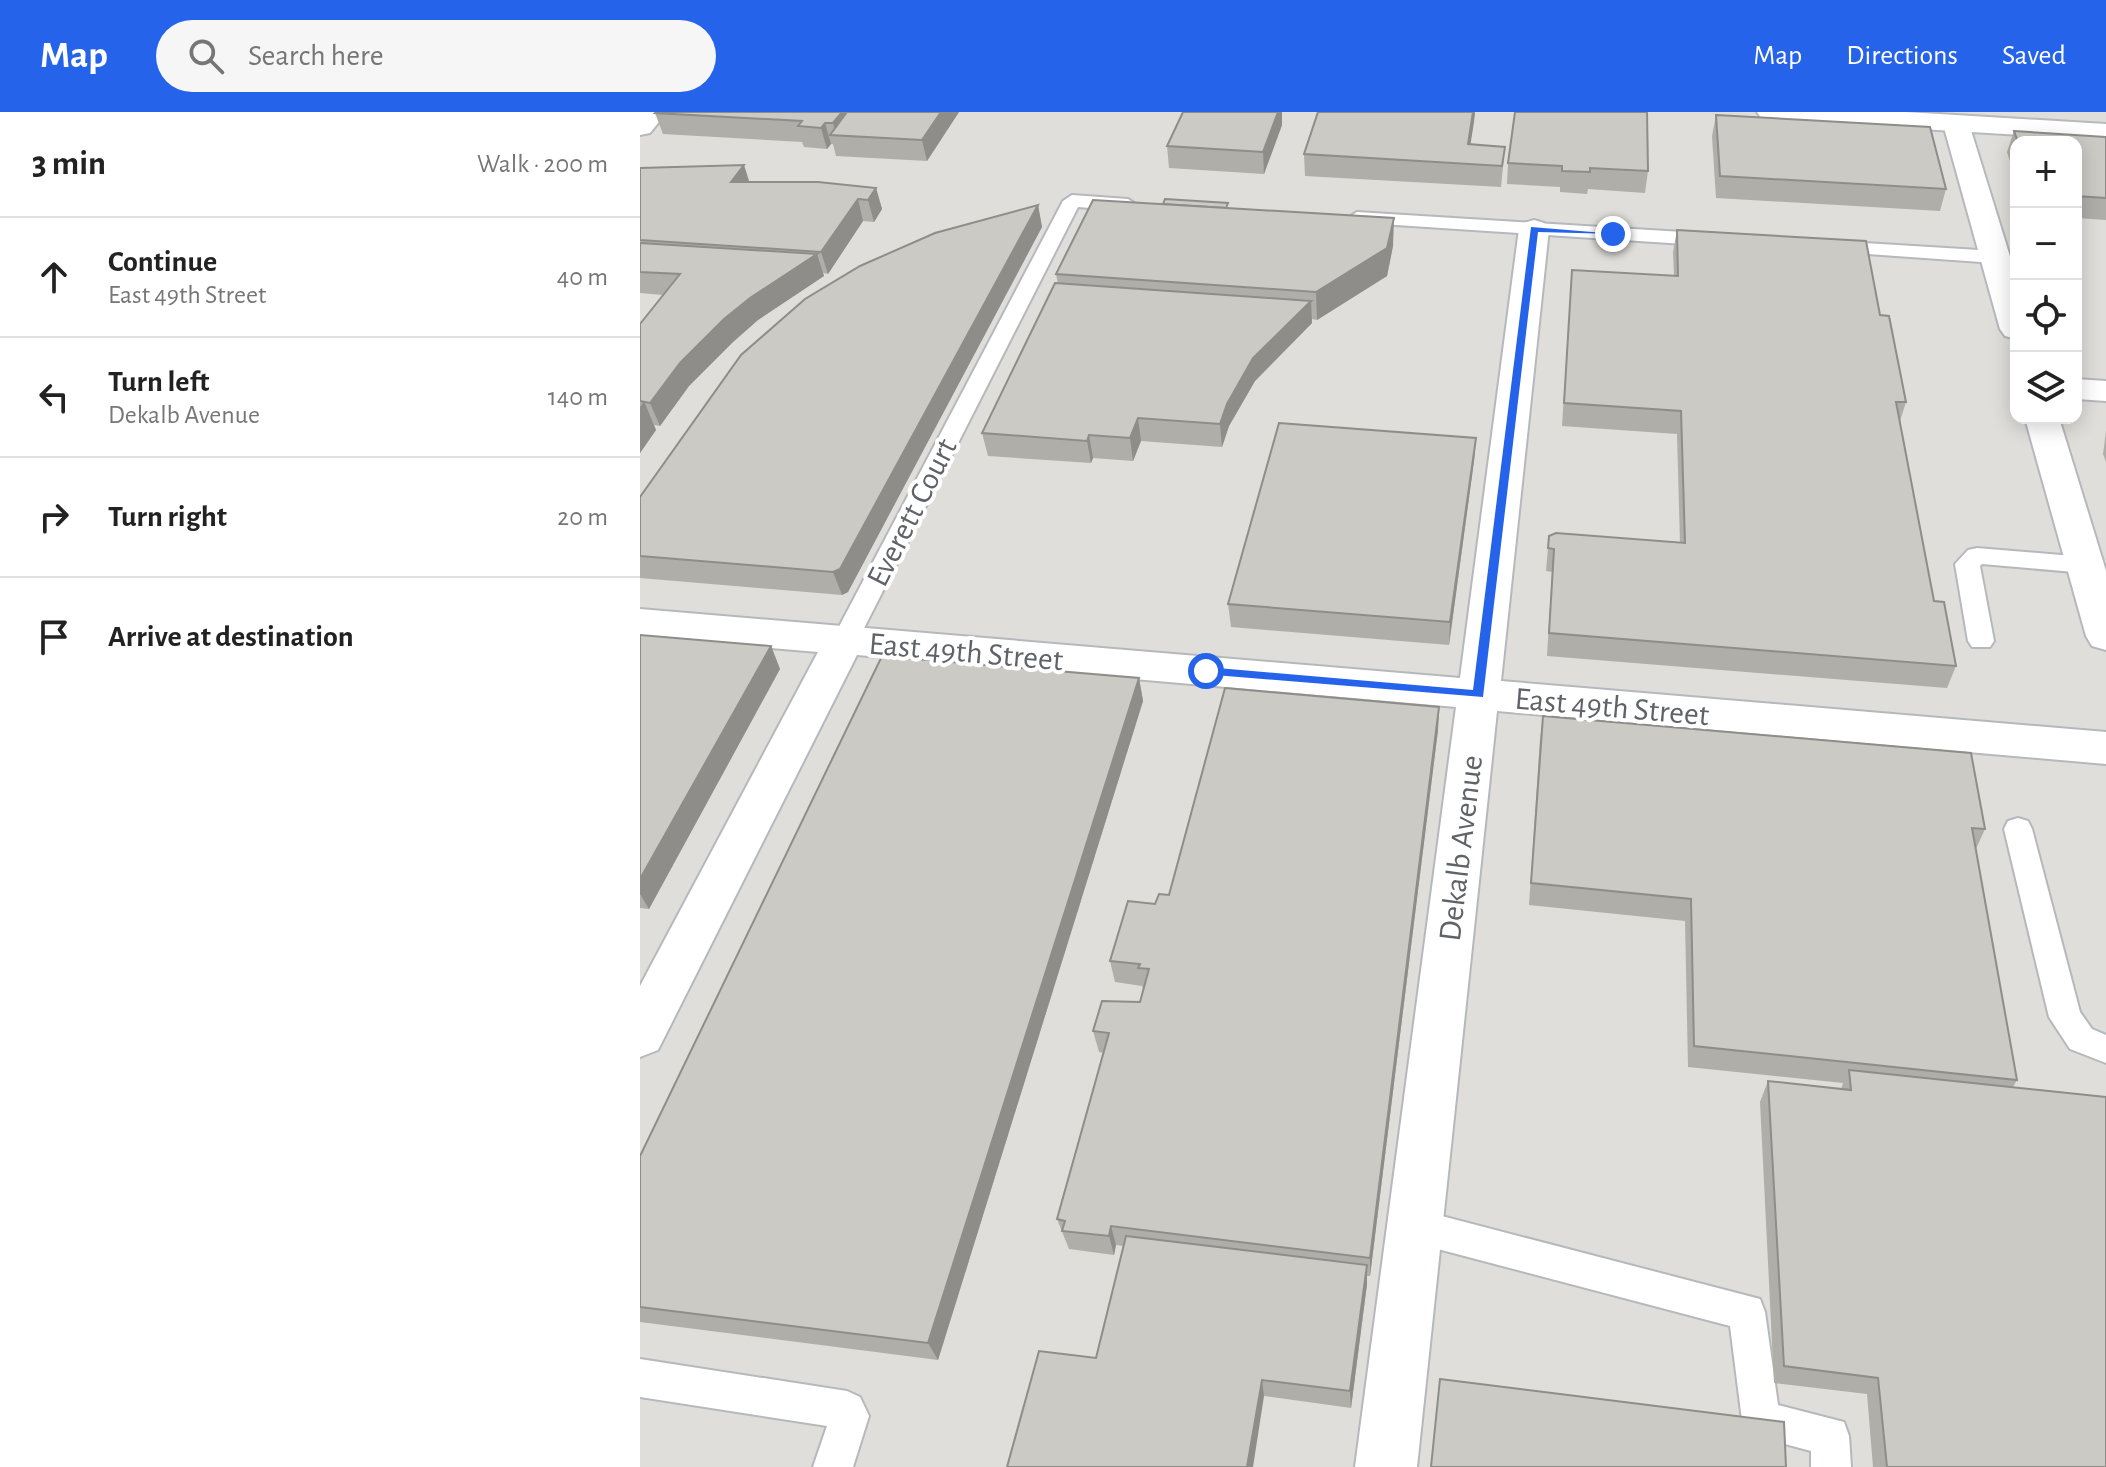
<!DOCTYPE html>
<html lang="en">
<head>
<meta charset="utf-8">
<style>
	:root { --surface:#fff; --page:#f6f6f6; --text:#222; --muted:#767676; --line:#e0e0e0; --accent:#2563eb }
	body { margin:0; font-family:"Alegreya Sans",sans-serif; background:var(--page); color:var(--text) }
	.controls { position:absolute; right:24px; top:24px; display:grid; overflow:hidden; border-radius:16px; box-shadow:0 4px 20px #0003 }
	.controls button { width:72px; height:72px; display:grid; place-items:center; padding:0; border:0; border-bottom:2px solid var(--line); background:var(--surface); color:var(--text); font:40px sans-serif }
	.stop { position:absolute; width:24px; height:24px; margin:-18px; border:6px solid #2563eb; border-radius:50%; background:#fff }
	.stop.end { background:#2563eb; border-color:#fff; box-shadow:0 2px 8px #0008 }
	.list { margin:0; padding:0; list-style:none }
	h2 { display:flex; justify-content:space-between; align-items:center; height:104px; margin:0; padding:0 32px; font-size:34px }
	h2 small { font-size:26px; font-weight:400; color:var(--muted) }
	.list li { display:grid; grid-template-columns:52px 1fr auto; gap:24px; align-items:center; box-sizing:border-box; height:120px; padding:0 32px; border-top:2px solid var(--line) }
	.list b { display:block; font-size:30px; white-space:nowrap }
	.list p { margin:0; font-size:26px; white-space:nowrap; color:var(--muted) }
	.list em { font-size:26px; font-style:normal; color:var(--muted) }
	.icon { flex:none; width:44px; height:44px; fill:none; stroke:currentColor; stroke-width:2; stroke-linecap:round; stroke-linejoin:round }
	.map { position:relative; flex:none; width:1466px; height:1355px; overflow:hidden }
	header { display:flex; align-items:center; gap:48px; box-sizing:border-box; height:112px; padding:0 40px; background:var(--accent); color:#fff }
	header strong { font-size:38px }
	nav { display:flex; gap:44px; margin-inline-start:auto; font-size:28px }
	.search { width:560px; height:72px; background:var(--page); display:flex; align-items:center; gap:20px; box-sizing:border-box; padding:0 28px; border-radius:44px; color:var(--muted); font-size:30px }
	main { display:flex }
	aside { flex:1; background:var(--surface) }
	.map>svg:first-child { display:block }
	.industrial { fill:#e0deda; fill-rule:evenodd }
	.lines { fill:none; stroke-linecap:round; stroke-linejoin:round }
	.service-casing { stroke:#b5b8bc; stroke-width:4 }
	.minor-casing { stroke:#b5b8bc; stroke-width:4 }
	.secondary-casing { stroke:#b6babf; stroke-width:4 }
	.service { fill:#fff; fill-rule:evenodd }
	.minor { fill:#fff; fill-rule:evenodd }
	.secondary { fill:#fff; fill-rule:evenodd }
	.wall { fill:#afaea9 }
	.shaded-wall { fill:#8f8d8a }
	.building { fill:#cccac5; stroke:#8f8d8a; stroke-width:2 }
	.route { fill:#2563eb }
	.labels { text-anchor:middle; stroke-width:8; stroke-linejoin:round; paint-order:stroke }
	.street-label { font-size:32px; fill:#5f6368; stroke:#fff }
</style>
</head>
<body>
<header>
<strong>Map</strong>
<div class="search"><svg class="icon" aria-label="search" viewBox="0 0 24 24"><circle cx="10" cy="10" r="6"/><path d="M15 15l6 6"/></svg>Search here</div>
<nav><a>Map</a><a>Directions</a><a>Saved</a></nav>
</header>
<main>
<aside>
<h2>3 min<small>Walk · 200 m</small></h2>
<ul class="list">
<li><svg class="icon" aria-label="ahead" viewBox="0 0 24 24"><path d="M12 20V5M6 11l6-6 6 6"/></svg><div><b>Continue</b><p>East 49th Street</p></div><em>40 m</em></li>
<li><svg class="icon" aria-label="left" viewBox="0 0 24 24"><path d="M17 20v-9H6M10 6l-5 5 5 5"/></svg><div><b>Turn left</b><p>Dekalb Avenue</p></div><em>140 m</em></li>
<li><svg class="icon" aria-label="right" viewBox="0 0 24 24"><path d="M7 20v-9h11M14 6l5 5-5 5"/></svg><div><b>Turn right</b></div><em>20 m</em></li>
<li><svg class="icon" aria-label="arrive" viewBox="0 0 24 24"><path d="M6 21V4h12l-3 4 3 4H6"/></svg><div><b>Arrive at destination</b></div></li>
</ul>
</aside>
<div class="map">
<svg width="1466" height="1355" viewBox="0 0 1466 1355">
	<rect width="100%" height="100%" fill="#f1efe8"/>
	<path class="industrial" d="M0 0H1466V1355H0ZM1376 30H1436V306H1376Z"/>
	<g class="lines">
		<g class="service-casing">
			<g id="service">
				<polygon points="432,83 488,87 497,93 488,99 438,95 218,528 214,534 196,534 192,528 423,89"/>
				<polygon points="717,100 1075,122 1085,128 1075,134 710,110 708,106"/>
				<polygon points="1192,129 1355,139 1365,145 1355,151 1185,139 1182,135"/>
				<polygon points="1337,436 1445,445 1457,453 1445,461 1342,452 1340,454 1354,529 1350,535 1332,535 1328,529 1315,452 1328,438"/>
				<polygon points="1378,706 1388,709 1392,717 1440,900 1452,917 1466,923 1466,951 1430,937 1409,905 1364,717 1368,709"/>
				<polygon points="775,1097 1120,1187 1125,1200 1138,1293 1204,1310 1209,1324 1211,1355 1171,1355 1171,1339 1107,1322 1102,1308 1090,1214 775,1131 763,1126 757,1114 763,1102"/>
				<polygon points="0,1247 207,1279 220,1285 229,1304 213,1355 173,1355 187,1314 0,1285"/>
			</g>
		</g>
		<g class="minor-casing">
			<g id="minor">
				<polygon points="0,0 27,0 10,21 0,23"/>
				<polygon points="1316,4 1326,6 1329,12 1376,164 1376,227 1365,224 1360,217 1303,12 1306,6"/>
				<polygon points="894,108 904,111 909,117 861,569 1466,620 1466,652 857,599 777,1355 715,1355 816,595 217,543 18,938 0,945 0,874 178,540 0,525 0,497 820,566 879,117 884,111"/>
				<polygon points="1436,267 1466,269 1466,289 1436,287"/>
				<polygon points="1385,306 1419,306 1466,459 1466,538 1452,534 1446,524"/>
			</g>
		</g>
		<g class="secondary-casing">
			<polygon id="secondary" points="1117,0 1266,0 1466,12 1466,28 1130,8 1121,6"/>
		</g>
		<use href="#service" class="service"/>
		<use href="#minor" class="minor"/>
		<use href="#secondary" class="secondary"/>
	</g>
	<g class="wall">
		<polygon points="319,0 287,49 196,44 193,32 191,32 187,37 164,35 162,30 23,22 15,1"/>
		<polygon points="678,0 835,0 830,33 865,35 861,75 665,64 664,42"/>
		<polygon points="1076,3 1306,77 1300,99 1076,86 1072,24"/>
		<polygon points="642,13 624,62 529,56 527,34"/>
		<polygon points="1374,19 1466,25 1466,108 1436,106 1436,30 1376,30 1376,68 1367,40"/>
		<polygon points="868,51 1008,59 1005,81 948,77 947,82 920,80 920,75 867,72"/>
		<polygon points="0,56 110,70 236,76 242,97 234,110 223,109 188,162 183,161 184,164 118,208 93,230 49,274 20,314 14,313 16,318 0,341 0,212 23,183 0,181"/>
		<polygon points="398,93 402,115 208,480 202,483 0,466 0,385"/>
		<polygon points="588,96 753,134 747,164 677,208 672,207 672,211 615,269 589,314 582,335 501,329 493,349 453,346 451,351 348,344 342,321 418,172 416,162"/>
		<polygon points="1037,118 1240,203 1266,290 1260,309 1294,489 1316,554 1307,576 907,544 912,460 906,459 909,424 1040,431 1037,322 922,314 932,158 1034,164 1033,140"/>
		<polygon points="1466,319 1466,350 1463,342"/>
		<polygon points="836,326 834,349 809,533 591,515 588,492"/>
		<polygon points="0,523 131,534 140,557 9,797 0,796"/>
		<polygon points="499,566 503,589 298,1248 0,1210 0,1044"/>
		<polygon points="799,595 798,618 730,1164 727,1164 727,1172 711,1296 624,1284 456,1246 483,1134 476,1133 474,1143 429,1137 417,1107 464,941 459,940 453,919 500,890 503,877 502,874 475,870 470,849 515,792"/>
		<polygon points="903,604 1345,717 1336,737 1377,968 1373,975 1466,1355 1233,1355 1227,1282 1134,1271 1120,990 1128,969 1201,977 1203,971 1048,955 1045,809 889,793 900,627"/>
	</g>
	<g class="shaded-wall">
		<polygon points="202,0 223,0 196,23 193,11"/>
		<polygon points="301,0 319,0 287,49 282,28"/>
		<polygon points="638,0 642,0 642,13 624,62 623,40"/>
		<polygon points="833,0 835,0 834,10 827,54 828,32"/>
		<polygon points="185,11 191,32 187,37 181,16"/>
		<polygon points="104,53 111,75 91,70"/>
		<polygon points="236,76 242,97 234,110 228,88"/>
		<polygon points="218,87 223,109 188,162 181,140"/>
		<polygon points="398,93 402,115 208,480 202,483 193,460"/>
		<polygon points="754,106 753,134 747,164 677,208 676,180"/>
		<polygon points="177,142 184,164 118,208 93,230 49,274 20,314 10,291 40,251 84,207 110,186"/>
		<polygon points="671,189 672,211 615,269 589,314 582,335 580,312 587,292 613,246"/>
		<polygon points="4,289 16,318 0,341 0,295"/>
		<polygon points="498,306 501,329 493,349 490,326"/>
		<polygon points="449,323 453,346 451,351 447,329"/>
		<polygon points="836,326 834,349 809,533 810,510"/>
		<polygon points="131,534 140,557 9,797 0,782 0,767"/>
		<polygon points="499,566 503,589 298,1248 288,1231"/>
		<polygon points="799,595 798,618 730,1164 730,1146"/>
		<polygon points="471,1114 476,1133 474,1143 469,1124"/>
		<polygon points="727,1153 727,1172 711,1296 710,1279"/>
		<polygon points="622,1268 624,1284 613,1355 607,1355"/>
	</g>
	<g class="building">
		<polygon points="16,0 202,0 193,11 185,11 181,16 158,14 162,9 15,1"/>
		<polygon points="207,0 301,0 282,28 190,23"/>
		<polygon points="543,0 638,0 623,40 527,34"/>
		<polygon points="678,0 833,0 828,32 865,35 862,54 664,42"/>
		<polygon points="875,0 1007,0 1008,59 950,56 950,60 922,59 922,54 868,51"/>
		<polygon points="1076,3 1290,15 1306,77 1080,64"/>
		<polygon points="1374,19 1466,25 1466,86 1436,84 1436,30 1378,30"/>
		<polygon points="104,53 91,70 178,70 236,76 228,88 218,87 181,140 0,128 0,56"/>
		<polygon points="525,87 588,91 586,96 523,92"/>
		<polygon points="453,88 754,106 747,136 676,180 416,162"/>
		<polygon points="398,93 200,457 193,460 0,444 0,385 101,243 165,187 220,154 295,121"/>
		<polygon points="1037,118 1226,129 1240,203 1249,204 1266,290 1256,290 1294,489 1304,490 1316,554 909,521 914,437 908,436 909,424 916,421 1045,431 1041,299 924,291 932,158 1038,164"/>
		<polygon points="0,131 177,142 110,186 84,207 40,251 10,291 0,289 0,212 40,162 0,160"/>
		<polygon points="415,171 671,189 613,246 587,292 580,312 498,306 490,326 449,323 447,329 342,321"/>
		<polygon points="639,311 836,326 810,510 588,492"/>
		<polygon points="0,523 131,534 0,767"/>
		<polygon points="242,544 499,566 288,1231 0,1195 0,1044"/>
		<polygon points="585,576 799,595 730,1146 471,1114 469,1124 422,1119 425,1109 417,1107 469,921 453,919 462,889 500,890 509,857 498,856 500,852 470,849 488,789 515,792 519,782 529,783"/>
		<polygon points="903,604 1331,641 1345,717 1332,716 1377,968 1054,934 1051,787 891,771"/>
		<polygon points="1209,958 1466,985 1466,1355 1247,1355 1238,1266 1144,1254 1128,969 1211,978"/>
		<polygon points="486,1124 727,1153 710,1279 622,1268 607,1355 367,1355 399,1239 456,1246"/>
		<polygon points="800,1267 1144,1310 1146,1355 791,1355"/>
	</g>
	<polygon class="route" points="891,115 977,122 898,120 843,585 562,562 562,556 566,555 833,578"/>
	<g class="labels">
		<g class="street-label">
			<text transform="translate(271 400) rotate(-63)" y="11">Everett Court</text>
			<text transform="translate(326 539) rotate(5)" y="11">East 49th Street</text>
			<text transform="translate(972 594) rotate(5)" y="11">East 49th Street</text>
			<text transform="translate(820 736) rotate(-83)" y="11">Dekalb Avenue</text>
		</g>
	</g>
</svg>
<div class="controls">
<button>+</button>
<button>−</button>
<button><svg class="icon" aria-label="locate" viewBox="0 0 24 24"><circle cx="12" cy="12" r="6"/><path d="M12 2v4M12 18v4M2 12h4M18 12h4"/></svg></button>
<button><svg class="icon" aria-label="layers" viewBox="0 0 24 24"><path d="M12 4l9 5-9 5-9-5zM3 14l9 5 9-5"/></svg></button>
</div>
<div class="stop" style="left:566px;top:559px"></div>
<div class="stop end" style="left:973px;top:122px"></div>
</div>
</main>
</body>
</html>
